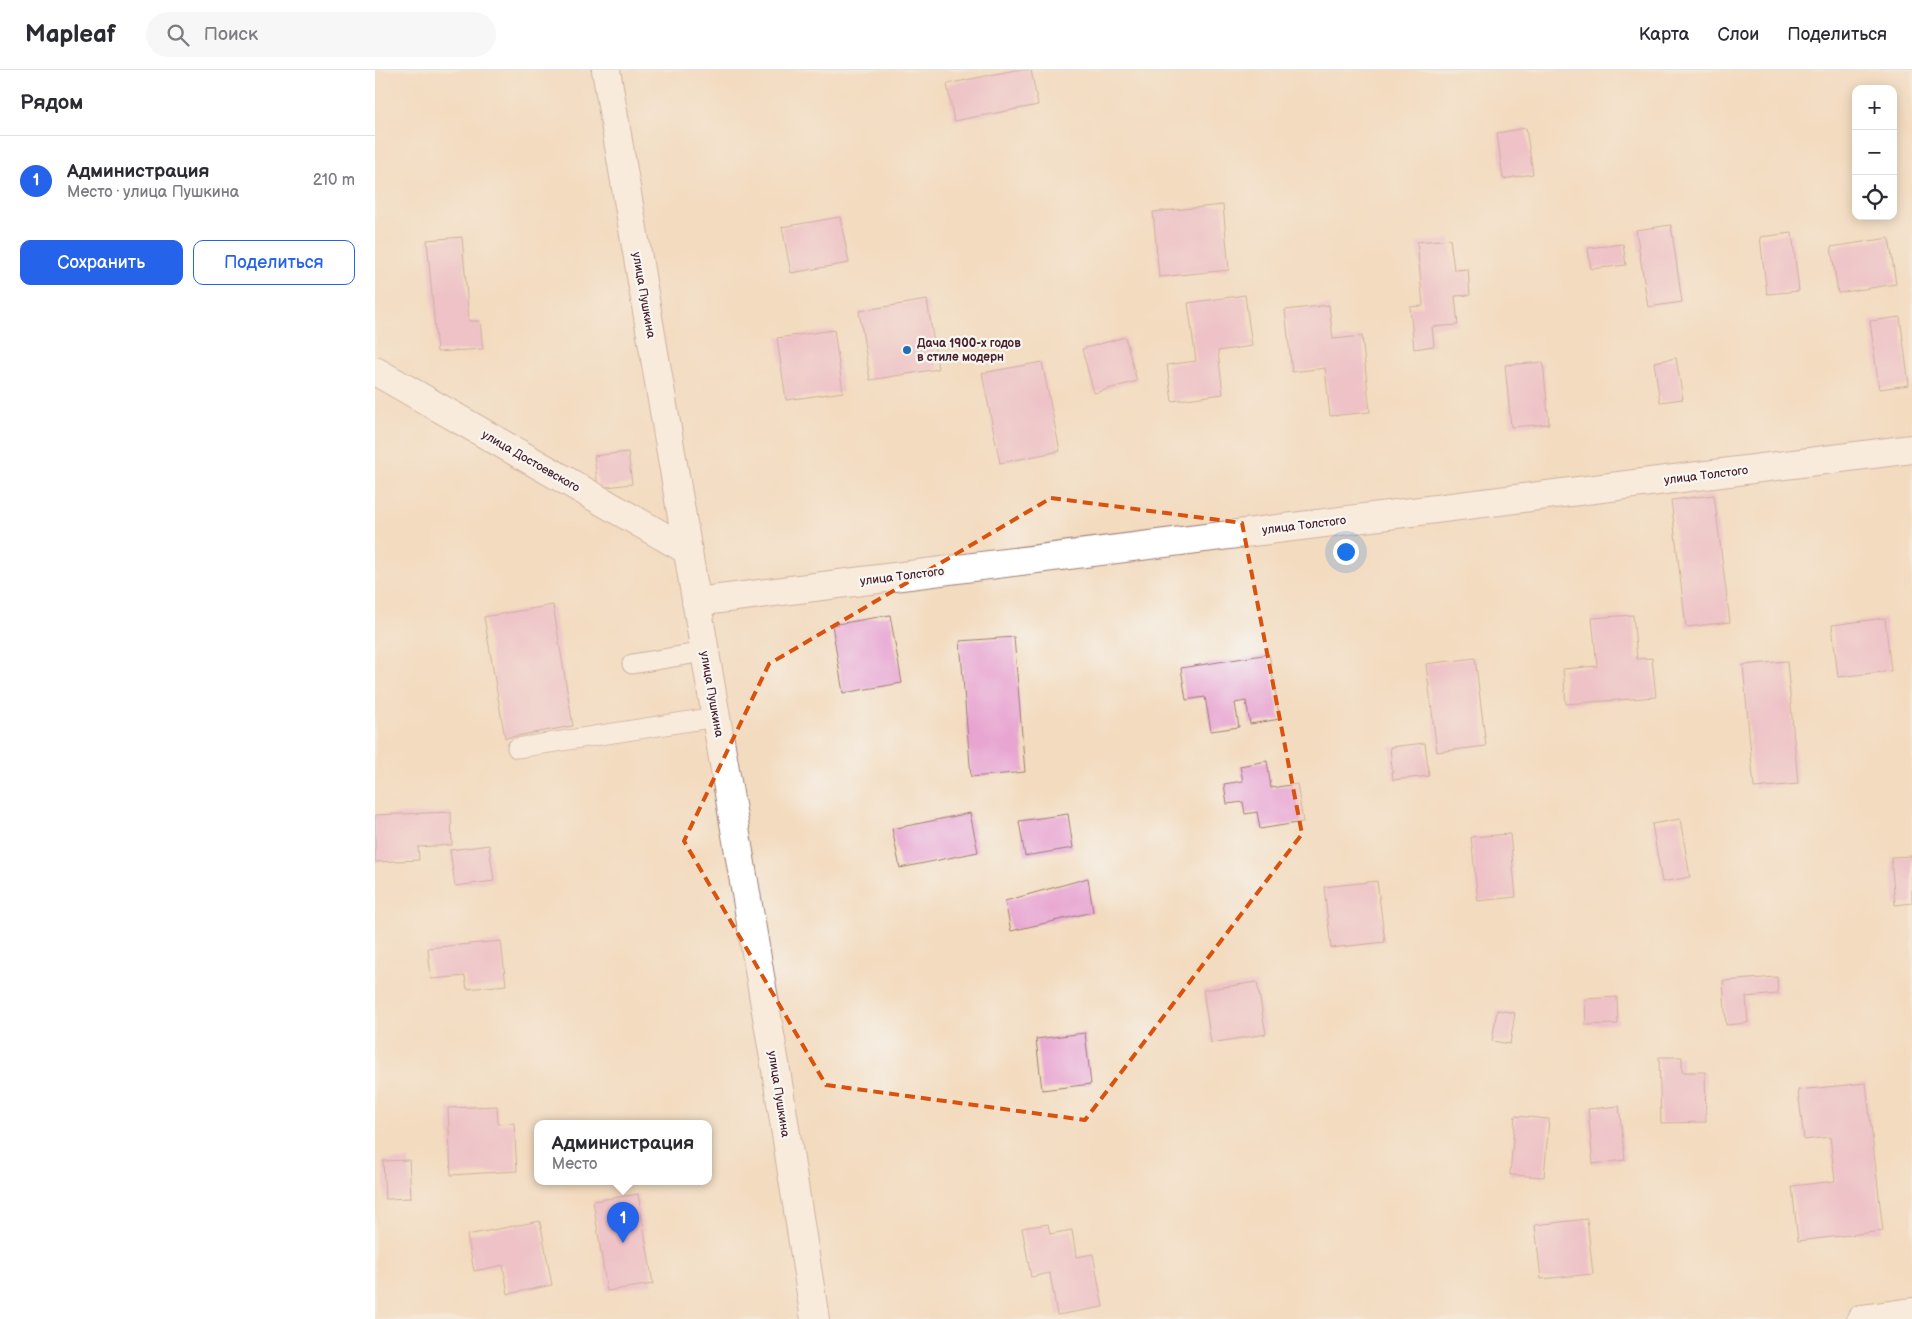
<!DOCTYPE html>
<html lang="ru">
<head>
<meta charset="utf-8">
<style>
	:root { --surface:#fff; --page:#f7f7f7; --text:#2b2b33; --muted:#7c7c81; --line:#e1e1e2; --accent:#2563eb }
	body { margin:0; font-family:"Balsamiq Sans",sans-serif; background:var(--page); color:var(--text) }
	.controls { position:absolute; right:15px; top:15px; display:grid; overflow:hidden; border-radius:10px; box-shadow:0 2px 12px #0003 }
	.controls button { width:45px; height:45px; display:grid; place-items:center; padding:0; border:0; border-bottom:1px solid var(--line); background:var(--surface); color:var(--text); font:25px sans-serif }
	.you { position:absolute; left:970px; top:481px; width:18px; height:18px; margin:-12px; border:4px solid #fff; border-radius:50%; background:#1a73e8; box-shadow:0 0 0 8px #1a73e833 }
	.badge { display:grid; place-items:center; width:32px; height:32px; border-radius:50%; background:var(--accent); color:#fff; font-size:16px; font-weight:700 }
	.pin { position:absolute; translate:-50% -41px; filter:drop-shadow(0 1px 2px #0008) }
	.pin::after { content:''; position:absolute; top:26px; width:18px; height:15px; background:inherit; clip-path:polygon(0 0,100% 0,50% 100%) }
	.popup { position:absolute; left:159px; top:1050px; width:178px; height:65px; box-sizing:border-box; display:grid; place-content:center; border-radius:10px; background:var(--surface); filter:drop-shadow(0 1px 4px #0005); font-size:16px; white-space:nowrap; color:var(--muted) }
	.popup b { font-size:19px; color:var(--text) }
	.popup::after { content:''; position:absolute; left:50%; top:100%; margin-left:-10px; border:10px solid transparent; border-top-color:var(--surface) }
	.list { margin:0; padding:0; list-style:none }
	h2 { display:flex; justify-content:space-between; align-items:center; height:65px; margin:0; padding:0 20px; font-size:21px }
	h2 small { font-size:16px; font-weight:400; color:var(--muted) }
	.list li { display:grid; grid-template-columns:32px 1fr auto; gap:15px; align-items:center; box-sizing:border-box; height:90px; padding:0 20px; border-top:1px solid var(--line) }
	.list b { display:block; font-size:19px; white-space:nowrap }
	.list p { margin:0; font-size:16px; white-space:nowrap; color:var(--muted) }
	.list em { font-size:16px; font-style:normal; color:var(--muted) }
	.actions { display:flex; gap:10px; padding:15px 20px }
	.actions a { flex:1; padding:11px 0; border:1px solid var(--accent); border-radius:10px; text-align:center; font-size:18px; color:var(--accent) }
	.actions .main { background:var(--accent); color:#fff }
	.icon { flex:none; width:28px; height:28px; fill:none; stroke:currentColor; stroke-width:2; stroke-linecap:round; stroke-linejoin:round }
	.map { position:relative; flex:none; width:1537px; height:1249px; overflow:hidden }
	header { display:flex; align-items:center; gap:30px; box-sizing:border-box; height:70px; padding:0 25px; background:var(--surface); border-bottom:1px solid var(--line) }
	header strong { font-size:24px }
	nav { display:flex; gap:28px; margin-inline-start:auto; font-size:18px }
	.search { width:350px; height:45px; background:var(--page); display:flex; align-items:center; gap:12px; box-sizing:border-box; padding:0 18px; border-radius:28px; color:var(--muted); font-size:19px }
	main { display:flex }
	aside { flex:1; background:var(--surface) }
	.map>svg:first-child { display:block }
	.building { fill:#e8a5d1 }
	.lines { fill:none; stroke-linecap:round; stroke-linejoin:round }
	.lane-casing { stroke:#9e7d75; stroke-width:21 }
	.street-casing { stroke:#9e7d75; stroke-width:30 }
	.secondary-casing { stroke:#9e7d75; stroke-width:30 }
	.lane { stroke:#fff; stroke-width:19 }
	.street { stroke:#fff; stroke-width:28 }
	.secondary { stroke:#fff; stroke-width:28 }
	.marked { fill:none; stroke:#d8530f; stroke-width:4; stroke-dasharray:10 6; stroke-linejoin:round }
	.poi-dot { fill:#1f6fb2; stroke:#f6f6f2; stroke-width:2 }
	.labels { text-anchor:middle; stroke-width:4.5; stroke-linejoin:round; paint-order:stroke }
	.street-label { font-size:12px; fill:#4a1f2b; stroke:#f6f6f2 }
	.poi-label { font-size:12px; font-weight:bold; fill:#4a1f2b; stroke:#f6f6f2; text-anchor:start }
</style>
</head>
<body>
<header>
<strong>Mapleaf</strong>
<div class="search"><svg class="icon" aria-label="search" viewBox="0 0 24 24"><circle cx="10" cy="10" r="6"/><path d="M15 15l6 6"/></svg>Поиск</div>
<nav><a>Карта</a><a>Слои</a><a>Поделиться</a></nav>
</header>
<main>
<aside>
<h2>Рядом<small></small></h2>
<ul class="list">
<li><span class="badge">1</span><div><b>Администрация</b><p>Место · улица Пушкина</p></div><em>210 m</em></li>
</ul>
<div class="actions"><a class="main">Сохранить</a><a>Поделиться</a></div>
</aside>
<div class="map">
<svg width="1537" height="1249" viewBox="0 0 1537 1249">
	<rect width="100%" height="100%" fill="#f6f6f2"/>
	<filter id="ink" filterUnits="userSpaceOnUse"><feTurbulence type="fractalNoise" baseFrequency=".02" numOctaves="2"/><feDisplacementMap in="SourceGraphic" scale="10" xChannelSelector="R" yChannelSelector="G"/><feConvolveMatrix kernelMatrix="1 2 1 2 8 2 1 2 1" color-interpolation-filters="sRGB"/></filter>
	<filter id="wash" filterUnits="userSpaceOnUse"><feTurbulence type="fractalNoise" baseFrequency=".0096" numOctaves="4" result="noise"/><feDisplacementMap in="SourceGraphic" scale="20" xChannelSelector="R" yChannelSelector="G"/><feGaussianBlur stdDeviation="1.12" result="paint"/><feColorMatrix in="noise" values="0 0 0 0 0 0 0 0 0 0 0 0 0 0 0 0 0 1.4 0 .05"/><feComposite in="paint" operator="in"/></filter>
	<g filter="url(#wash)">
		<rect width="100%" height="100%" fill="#f3dbbf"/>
		<g id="blocks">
			<g class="building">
				<polygon points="640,0 656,0 663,35 579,51 572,14"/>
				<polygon points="1151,58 1158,104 1128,109 1122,63"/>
				<polygon points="848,135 854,200 784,207 778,142"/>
				<polygon points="465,147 474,193 416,203 407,157"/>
				<polygon points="1296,155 1307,232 1273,237 1261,160"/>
				<polygon points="1417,163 1424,221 1392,224 1385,167"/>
				<polygon points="87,167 94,251 105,251 108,279 62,282 52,170"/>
				<polygon points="1514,168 1521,214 1463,223 1456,177"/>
				<polygon points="1075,169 1079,200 1093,199 1095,225 1080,226 1083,255 1057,257 1059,276 1039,279 1035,237 1048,236 1042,172"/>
				<polygon points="1248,174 1251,195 1216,199 1213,178"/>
				<polygon points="870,225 877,276 843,281 848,324 797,331 792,295 821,291 813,233"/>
				<polygon points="552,230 563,299 495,310 484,241"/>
				<polygon points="954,235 958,269 987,266 995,342 955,346 950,298 917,302 910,240"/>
				<polygon points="1525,247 1534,315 1504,319 1495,251"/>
				<polygon points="459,260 468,322 411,330 402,268"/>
				<polygon points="750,267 762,311 719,323 707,279"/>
				<polygon points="1301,288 1308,329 1285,332 1279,292"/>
				<polygon points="667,292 685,381 625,393 607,303"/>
				<polygon points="1168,292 1174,354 1136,357 1130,295"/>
				<polygon points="253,382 257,414 223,418 219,386"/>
				<polygon points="1339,425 1355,552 1311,557 1296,430"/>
				<polygon points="178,535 198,656 130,668 109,547"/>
				<polygon points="515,545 527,613 468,623 457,555"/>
				<polygon points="1258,545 1262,589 1277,588 1281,627 1191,634 1188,599 1222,596 1217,548"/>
				<polygon points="1510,548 1516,601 1463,607 1457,555"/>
				<polygon points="639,567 650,702 596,707 585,571"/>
				<polygon points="894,584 905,649 875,654 871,631 860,633 864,657 836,661 830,627 811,630 806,598"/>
				<polygon points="1100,588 1111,676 1062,682 1051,594"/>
				<polygon points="1412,591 1423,714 1379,718 1368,595"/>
				<polygon points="1050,673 1054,706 1018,710 1015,677"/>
				<polygon points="892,691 896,718 922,714 928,752 885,759 882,742 870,744 868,732 852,734 849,714 868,711 865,696"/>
				<polygon points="76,742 77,775 43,777 44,790 0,792 0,745"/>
				<polygon points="595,743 603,782 525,798 517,759"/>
				<polygon points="693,744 698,778 650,786 644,751"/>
				<polygon points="1305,749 1315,807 1287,812 1277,754"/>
				<polygon points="1135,764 1141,827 1103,831 1096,767"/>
				<polygon points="114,775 119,811 80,816 75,780"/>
				<polygon points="1537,786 1537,833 1520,835 1516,787"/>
				<polygon points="713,808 718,842 636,861 630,831"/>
				<polygon points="1002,811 1010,872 956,878 949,817"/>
				<polygon points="126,871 131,915 92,919 90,906 56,909 53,878"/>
				<polygon points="1402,907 1403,924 1371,927 1373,953 1351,955 1348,911"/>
				<polygon points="882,912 891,964 836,973 828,920"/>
				<polygon points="1242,927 1243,954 1211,955 1210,929"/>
				<polygon points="1122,940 1140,943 1135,974 1117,971"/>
				<polygon points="710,963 716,1014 667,1020 661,969"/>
				<polygon points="1284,987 1307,987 1307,1002 1330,1002 1331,1052 1286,1053"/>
				<polygon points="1491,1013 1508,1161 1423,1171 1417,1116 1460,1111 1455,1067 1429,1070 1423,1020"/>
				<polygon points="122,1036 123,1054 139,1053 142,1101 76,1105 73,1038"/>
				<polygon points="1244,1036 1250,1090 1218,1094 1213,1039"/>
				<polygon points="1140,1046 1174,1049 1169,1107 1135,1105"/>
				<polygon points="34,1090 36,1128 10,1129 8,1091"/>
				<polygon points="263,1124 278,1214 232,1221 218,1131"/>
				<polygon points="1212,1149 1218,1204 1166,1209 1160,1155"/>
				<polygon points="165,1151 177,1215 133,1224 128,1195 99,1201 92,1165"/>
				<polygon points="673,1154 675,1164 697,1160 701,1187 718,1184 728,1237 682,1245 675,1203 656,1207 647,1158"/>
			</g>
		</g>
	</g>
	<g filter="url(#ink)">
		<use href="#blocks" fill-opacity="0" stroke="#9e7d75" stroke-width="1"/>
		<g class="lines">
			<g class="lane-casing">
				<g id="lane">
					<polyline points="257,594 329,582"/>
					<polyline points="142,678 341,647"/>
				</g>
			</g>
			<g class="street-casing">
				<g id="street">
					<polyline points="0,301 312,480"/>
					<polyline points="321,532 1537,379"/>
					<polyline points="1486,1249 1537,1242"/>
				</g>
			</g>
			<g class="secondary-casing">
				<polyline id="secondary" points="231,0 400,994 440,1249"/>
			</g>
			<use href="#lane" class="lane"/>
			<use href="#street" class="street"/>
			<use href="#secondary" class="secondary"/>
		</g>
	</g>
	<path d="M0 0H1537V1249H0ZM676 428 867 453 927 764 710 1050 451 1015 309 771 394 594Z" fill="#f3dbbf" fill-opacity=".55" fill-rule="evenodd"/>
	<path class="marked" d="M676 428 867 453 927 764 710 1050 451 1015 309 771 394 594Z"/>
	<circle class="poi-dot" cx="532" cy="280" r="5"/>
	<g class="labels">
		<g class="street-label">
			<text transform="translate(269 225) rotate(80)" y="4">улица Пушкина</text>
			<text transform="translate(156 391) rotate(30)" y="4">улица Достоевского</text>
			<text transform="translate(1331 405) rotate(-7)" y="4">улица Толстого</text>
			<text transform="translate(929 455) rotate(-7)" y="4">улица Толстого</text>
			<text transform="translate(527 506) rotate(-7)" y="4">улица Толстого</text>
			<text transform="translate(337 624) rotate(80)" y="4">улица Пушкина</text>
			<text transform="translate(404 1024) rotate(81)" y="4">улица Пушкина</text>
		</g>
		<g class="poi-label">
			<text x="542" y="277">Дача 1900-х годов<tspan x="542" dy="14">в стиле модерн</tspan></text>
		</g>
	</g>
</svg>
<div class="controls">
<button>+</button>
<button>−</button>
<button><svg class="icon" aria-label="locate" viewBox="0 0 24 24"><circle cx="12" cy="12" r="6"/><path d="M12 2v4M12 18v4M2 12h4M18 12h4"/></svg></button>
</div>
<div class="you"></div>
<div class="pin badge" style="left:248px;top:1173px">1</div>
<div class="popup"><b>Администрация</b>Место</div>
</div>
</main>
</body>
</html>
